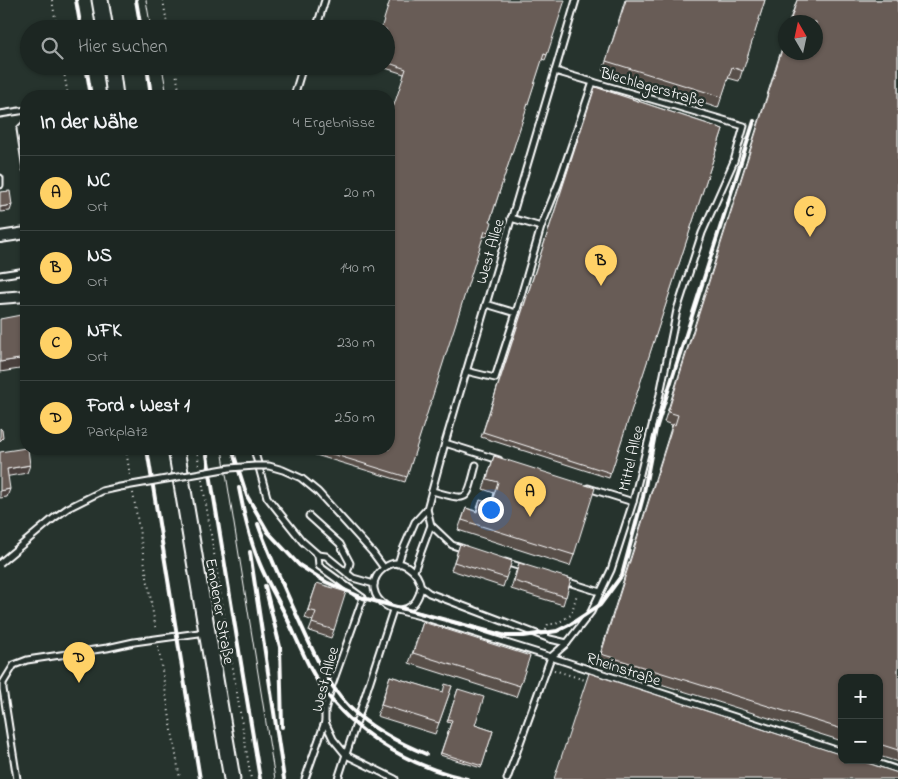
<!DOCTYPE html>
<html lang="de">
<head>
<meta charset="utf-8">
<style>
	:root { --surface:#1c2622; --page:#252e2a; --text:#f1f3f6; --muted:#a0a5a5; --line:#3a4340; --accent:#ffd166 }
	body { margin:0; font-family:"Indie Flower",sans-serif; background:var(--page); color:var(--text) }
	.controls { position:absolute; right:15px; bottom:15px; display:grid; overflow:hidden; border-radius:10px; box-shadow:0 1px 4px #0004 }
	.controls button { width:45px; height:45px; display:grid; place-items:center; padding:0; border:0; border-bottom:1px solid var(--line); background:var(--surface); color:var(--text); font:25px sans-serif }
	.compass { position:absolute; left:778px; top:15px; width:45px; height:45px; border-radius:50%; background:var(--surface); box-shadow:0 1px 4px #0004; rotate:351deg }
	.you { position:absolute; left:490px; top:509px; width:18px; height:18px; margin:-12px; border:4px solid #fff; border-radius:50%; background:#1a73e8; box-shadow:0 0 0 8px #1a73e833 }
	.badge { display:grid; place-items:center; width:32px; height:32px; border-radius:50%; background:var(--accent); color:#111; font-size:16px; font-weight:700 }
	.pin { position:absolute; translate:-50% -41px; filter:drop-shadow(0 1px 2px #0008) }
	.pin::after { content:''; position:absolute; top:26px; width:18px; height:15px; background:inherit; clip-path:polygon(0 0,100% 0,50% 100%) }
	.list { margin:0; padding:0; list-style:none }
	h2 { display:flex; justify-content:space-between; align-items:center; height:65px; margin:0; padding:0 20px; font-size:21px }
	h2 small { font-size:16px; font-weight:400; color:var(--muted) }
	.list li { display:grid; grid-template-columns:32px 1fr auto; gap:15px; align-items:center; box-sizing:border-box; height:75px; padding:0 20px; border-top:1px solid var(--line) }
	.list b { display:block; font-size:19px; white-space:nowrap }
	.list p { margin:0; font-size:16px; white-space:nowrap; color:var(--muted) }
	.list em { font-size:16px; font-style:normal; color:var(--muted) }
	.icon { flex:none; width:28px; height:28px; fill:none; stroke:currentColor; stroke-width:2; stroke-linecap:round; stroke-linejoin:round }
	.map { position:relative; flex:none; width:898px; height:779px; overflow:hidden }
	.search { position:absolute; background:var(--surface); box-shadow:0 1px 4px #0004; left:20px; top:20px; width:375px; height:55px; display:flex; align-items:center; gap:12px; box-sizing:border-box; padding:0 18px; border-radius:28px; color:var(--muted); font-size:19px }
	.panel { position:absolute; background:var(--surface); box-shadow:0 1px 4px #0004; left:20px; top:90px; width:375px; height:365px; border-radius:20px }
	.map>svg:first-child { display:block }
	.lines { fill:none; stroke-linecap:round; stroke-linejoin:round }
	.lane-casing { stroke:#fff; stroke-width:9 }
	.street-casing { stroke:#fff; stroke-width:14 }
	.secondary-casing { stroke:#fff; stroke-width:19 }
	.path { stroke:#fff; stroke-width:2; stroke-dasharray:1 4; stroke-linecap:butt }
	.lane { stroke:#26332d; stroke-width:5 }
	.street { stroke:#26332d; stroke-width:10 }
	.secondary { stroke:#26332d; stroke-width:15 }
	.tram { stroke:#fff; stroke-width:1 }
	.rail { stroke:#fff; stroke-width:4 }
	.lane-bridge-casing { stroke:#fff; stroke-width:9; stroke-linecap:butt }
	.lane-bridge { stroke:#26332d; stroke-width:5 }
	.wall { fill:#594f4a; stroke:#fff }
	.shaded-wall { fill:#48403c; stroke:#fff }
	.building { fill:#675c56; stroke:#fff }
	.labels { text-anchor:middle; stroke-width:5; stroke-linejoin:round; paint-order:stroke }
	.street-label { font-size:16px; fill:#fff; stroke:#26332d }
</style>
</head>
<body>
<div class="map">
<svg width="898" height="779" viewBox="0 0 898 779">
	<rect width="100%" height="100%" fill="#26332d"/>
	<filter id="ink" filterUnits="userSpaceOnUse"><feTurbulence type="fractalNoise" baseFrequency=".02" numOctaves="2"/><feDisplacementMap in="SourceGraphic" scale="10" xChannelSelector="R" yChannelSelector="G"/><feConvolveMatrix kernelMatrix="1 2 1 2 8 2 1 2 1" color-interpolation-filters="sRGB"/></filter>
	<g filter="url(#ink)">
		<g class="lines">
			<g class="lane-casing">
				<g id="lane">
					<polyline points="316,29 325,0"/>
					<polyline points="294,96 303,66"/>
					<polyline points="0,114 26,110"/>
					<polyline points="26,123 20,129 26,169"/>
					<polyline points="0,178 0,185"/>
					<polyline points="511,218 541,227 516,313"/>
					<polyline points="541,227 558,185 593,82"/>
					<polyline points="0,275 26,271"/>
					<polyline points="466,371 495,378 516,313 486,304"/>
					<polyline points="445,443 499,460"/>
					<polyline points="254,449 267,497 302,541 318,555 326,556 353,578 374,584"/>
					<polyline points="588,488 633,502"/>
					<path d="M432 491C470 501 466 503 476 465"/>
					<polyline points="309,516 340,544 350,563 347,573"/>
					<polyline points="431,525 452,545 464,549"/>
					<polyline points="373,553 384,568"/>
					<polyline points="318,555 319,566 363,598"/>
					<polyline points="505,562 524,568"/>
					<polyline points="398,564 401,554 415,522 427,509"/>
					<polyline points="414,571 431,525 427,509 445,443 576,0"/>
					<polyline points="565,581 600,592"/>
					<path d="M421 587C412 636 350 595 384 568 401 555 418 571 421 587L429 593 550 639 567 643"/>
					<polyline points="397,610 420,616 551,657 842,752"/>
					<polyline points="325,722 333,739 346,755 395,779"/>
					<polyline points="868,760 898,770"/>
					<polyline points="17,779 3,689 3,683 14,665 27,660 107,648 134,642 206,632"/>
					<polyline points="305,779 325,722 325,710 332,685 363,598"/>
					<polyline points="338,779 393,610"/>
					<polyline points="507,779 551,657 567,643 591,612 611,570 633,502 660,394 677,310 702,233 734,161 744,126 555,71"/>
				</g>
			</g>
			<g class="street-casing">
				<g id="street">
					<polyline points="0,237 26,233"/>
					<polyline points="0,298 26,296"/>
				</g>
			</g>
			<g class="secondary-casing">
				<g id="secondary">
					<polyline points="100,0 105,29"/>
					<polyline points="111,66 115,96"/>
					<polyline points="176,449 232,779"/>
				</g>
			</g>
			<g class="path">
				<polyline points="52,0 57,29"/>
				<polyline points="163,0 168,29"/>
				<polyline points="63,66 68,96"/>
				<polyline points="175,66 180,96"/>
				<polyline points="126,449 130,476"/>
				<polyline points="197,449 199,466"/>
				<polyline points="202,480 251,779"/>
				<polyline points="133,493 156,631"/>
				<polyline points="546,630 548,624 556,624 571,615 577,594"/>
				<polyline points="158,646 180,779"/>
				<polyline points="554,670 588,681"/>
			</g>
			<use href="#lane" class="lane"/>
			<use href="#street" class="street"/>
			<use href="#secondary" class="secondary"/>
			<g class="tram">
				<polyline points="146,0 151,29"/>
				<polyline points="162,66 167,96"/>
				<polyline points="222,449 275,779"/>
			</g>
			<g class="rail">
				<polyline points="76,0 81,29"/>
				<polyline points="136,0 141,29"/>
				<polyline points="86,66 91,96"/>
				<polyline points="147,66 151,96"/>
				<polyline points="147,449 200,779"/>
				<polyline points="206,449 260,779"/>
				<polyline points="232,449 247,496 268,532 299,565 326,582 363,598 506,636 524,636 557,631 571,624 600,605 622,575 643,497 656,429 754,121"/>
				<path d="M239 488C244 513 249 538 259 562 266 580 277 598 286 616 299 643 310 674 329 697 363 739 415 768 467 779"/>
				<path d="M258 524C269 555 283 585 297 616 313 651 328 690 359 716 378 732 402 744 426 754"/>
				<polyline points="250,552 284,779"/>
				<polyline points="265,586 280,647 282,727"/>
			</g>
			<g class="lane-bridge-casing">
				<polyline id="lane-bridge" points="0,563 54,518 68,508 102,491 120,487 230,468 255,466 269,466 283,470 301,478 318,492 373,553"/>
			</g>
			<use href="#lane-bridge" class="lane-bridge"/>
		</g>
		<g class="wall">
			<polygon points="390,0 547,55 545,60 542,59 490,221 489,232 487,237 483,236 405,482 296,449 389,449 404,74 379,66 386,66 386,29"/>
			<polygon points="625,0 765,0 739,81 728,78 718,108 603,71"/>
			<polygon points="797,0 898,0 898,762 879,756 879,678 842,678 842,741 597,664 672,425 664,422 786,35 786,52 816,22 789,22"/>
			<polygon points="595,87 723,129 609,478 481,437"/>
			<polygon points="494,456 574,555 570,566 458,530 466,508 476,511 480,500 491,504 494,493 483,489"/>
			<polygon points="460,544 506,578 503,587 451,570"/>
			<polygon points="516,571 571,579 563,605 511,589"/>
			<polygon points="317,583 334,630 331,638 309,631 313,621 305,618"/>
			<polygon points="423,622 520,686 516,697 409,663"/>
			<polygon points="390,676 442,692 452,686 435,734 377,716"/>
			<polygon points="458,689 475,725 493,731 481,768 440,755 451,723 447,722"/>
		</g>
		<g class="shaded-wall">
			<polygon points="12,205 10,211 0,212 0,207"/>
			<polygon points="26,358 26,368 0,372 0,362"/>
			<polygon points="30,465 27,473 4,477 7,469"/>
			<polygon points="10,489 7,497 0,498 0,491"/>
		</g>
		<g class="building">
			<polygon points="390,0 565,0 547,55 544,54 490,221 492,222 489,232 485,231 407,477 316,449 389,449 389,120 406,69 386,62 386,29 381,29"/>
			<polygon points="626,0 765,0 743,71 732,67 722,97 606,61"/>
			<polygon points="797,0 898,0 898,750 879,744 879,678 842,678 842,729 601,654 673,424 675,425 678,415 668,412 786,37 786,52 816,52 816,22 790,22"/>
			<polygon points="595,87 723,129 611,473 483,432"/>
			<polygon points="10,191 12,205 0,207 0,192"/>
			<polygon points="26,314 26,358 0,362 0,319"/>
			<polygon points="0,428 2,430 3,438 0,441"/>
			<polygon points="26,448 26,449 28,449 30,465 7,469 10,489 0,491 0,452"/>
			<polygon points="494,456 595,488 574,555 462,520 466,508 477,512 480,500 491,504 498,482 487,479"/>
			<polygon points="460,544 512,561 506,578 454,562"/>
			<polygon points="519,563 571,579 566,597 514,581"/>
			<polygon points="317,583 346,592 334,630 312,623 316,612 308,610"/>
			<polygon points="423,622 530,656 520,686 413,653"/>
			<polygon points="589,673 842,755 842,760 858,760 898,773 898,779 554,779"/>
			<polygon points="390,676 443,692 445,684 452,686 439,723 381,705"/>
			<polygon points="458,689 484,697 475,725 493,731 482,766 441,753 452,720 448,719"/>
		</g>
	</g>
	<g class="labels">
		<g class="street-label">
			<text transform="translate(653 86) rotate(16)" y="6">Blechlagerstraße</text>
			<text transform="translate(489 251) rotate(-74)" y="6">West Allee</text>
			<text transform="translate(630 458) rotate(-77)" y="6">Mittel Allee</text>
			<text transform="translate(221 611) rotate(80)" y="6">Emdener Straße</text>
			<text transform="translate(624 668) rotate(18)" y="6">Rheinstraße</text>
			<text transform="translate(324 679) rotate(-75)" y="6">West Allee</text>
		</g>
	</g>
</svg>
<div class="controls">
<button>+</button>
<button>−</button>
</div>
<svg class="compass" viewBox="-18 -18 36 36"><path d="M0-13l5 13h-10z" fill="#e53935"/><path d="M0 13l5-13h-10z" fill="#a0a5a5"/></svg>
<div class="you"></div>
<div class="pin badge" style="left:530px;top:517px">A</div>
<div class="pin badge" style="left:601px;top:286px">B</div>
<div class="pin badge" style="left:810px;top:237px">C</div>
<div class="pin badge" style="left:79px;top:683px">D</div>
<div class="search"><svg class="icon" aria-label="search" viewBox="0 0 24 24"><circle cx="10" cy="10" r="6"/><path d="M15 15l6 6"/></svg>Hier suchen</div>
<section class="panel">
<h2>In der Nähe<small>4 Ergebnisse</small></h2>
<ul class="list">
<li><span class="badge">A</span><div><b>NC</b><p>Ort</p></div><em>20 m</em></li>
<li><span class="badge">B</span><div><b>NS</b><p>Ort</p></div><em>140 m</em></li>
<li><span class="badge">C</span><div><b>NFK</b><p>Ort</p></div><em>230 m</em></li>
<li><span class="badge">D</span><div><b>Ford • West 1</b><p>Parkplatz</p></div><em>250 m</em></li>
</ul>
</section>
</div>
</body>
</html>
